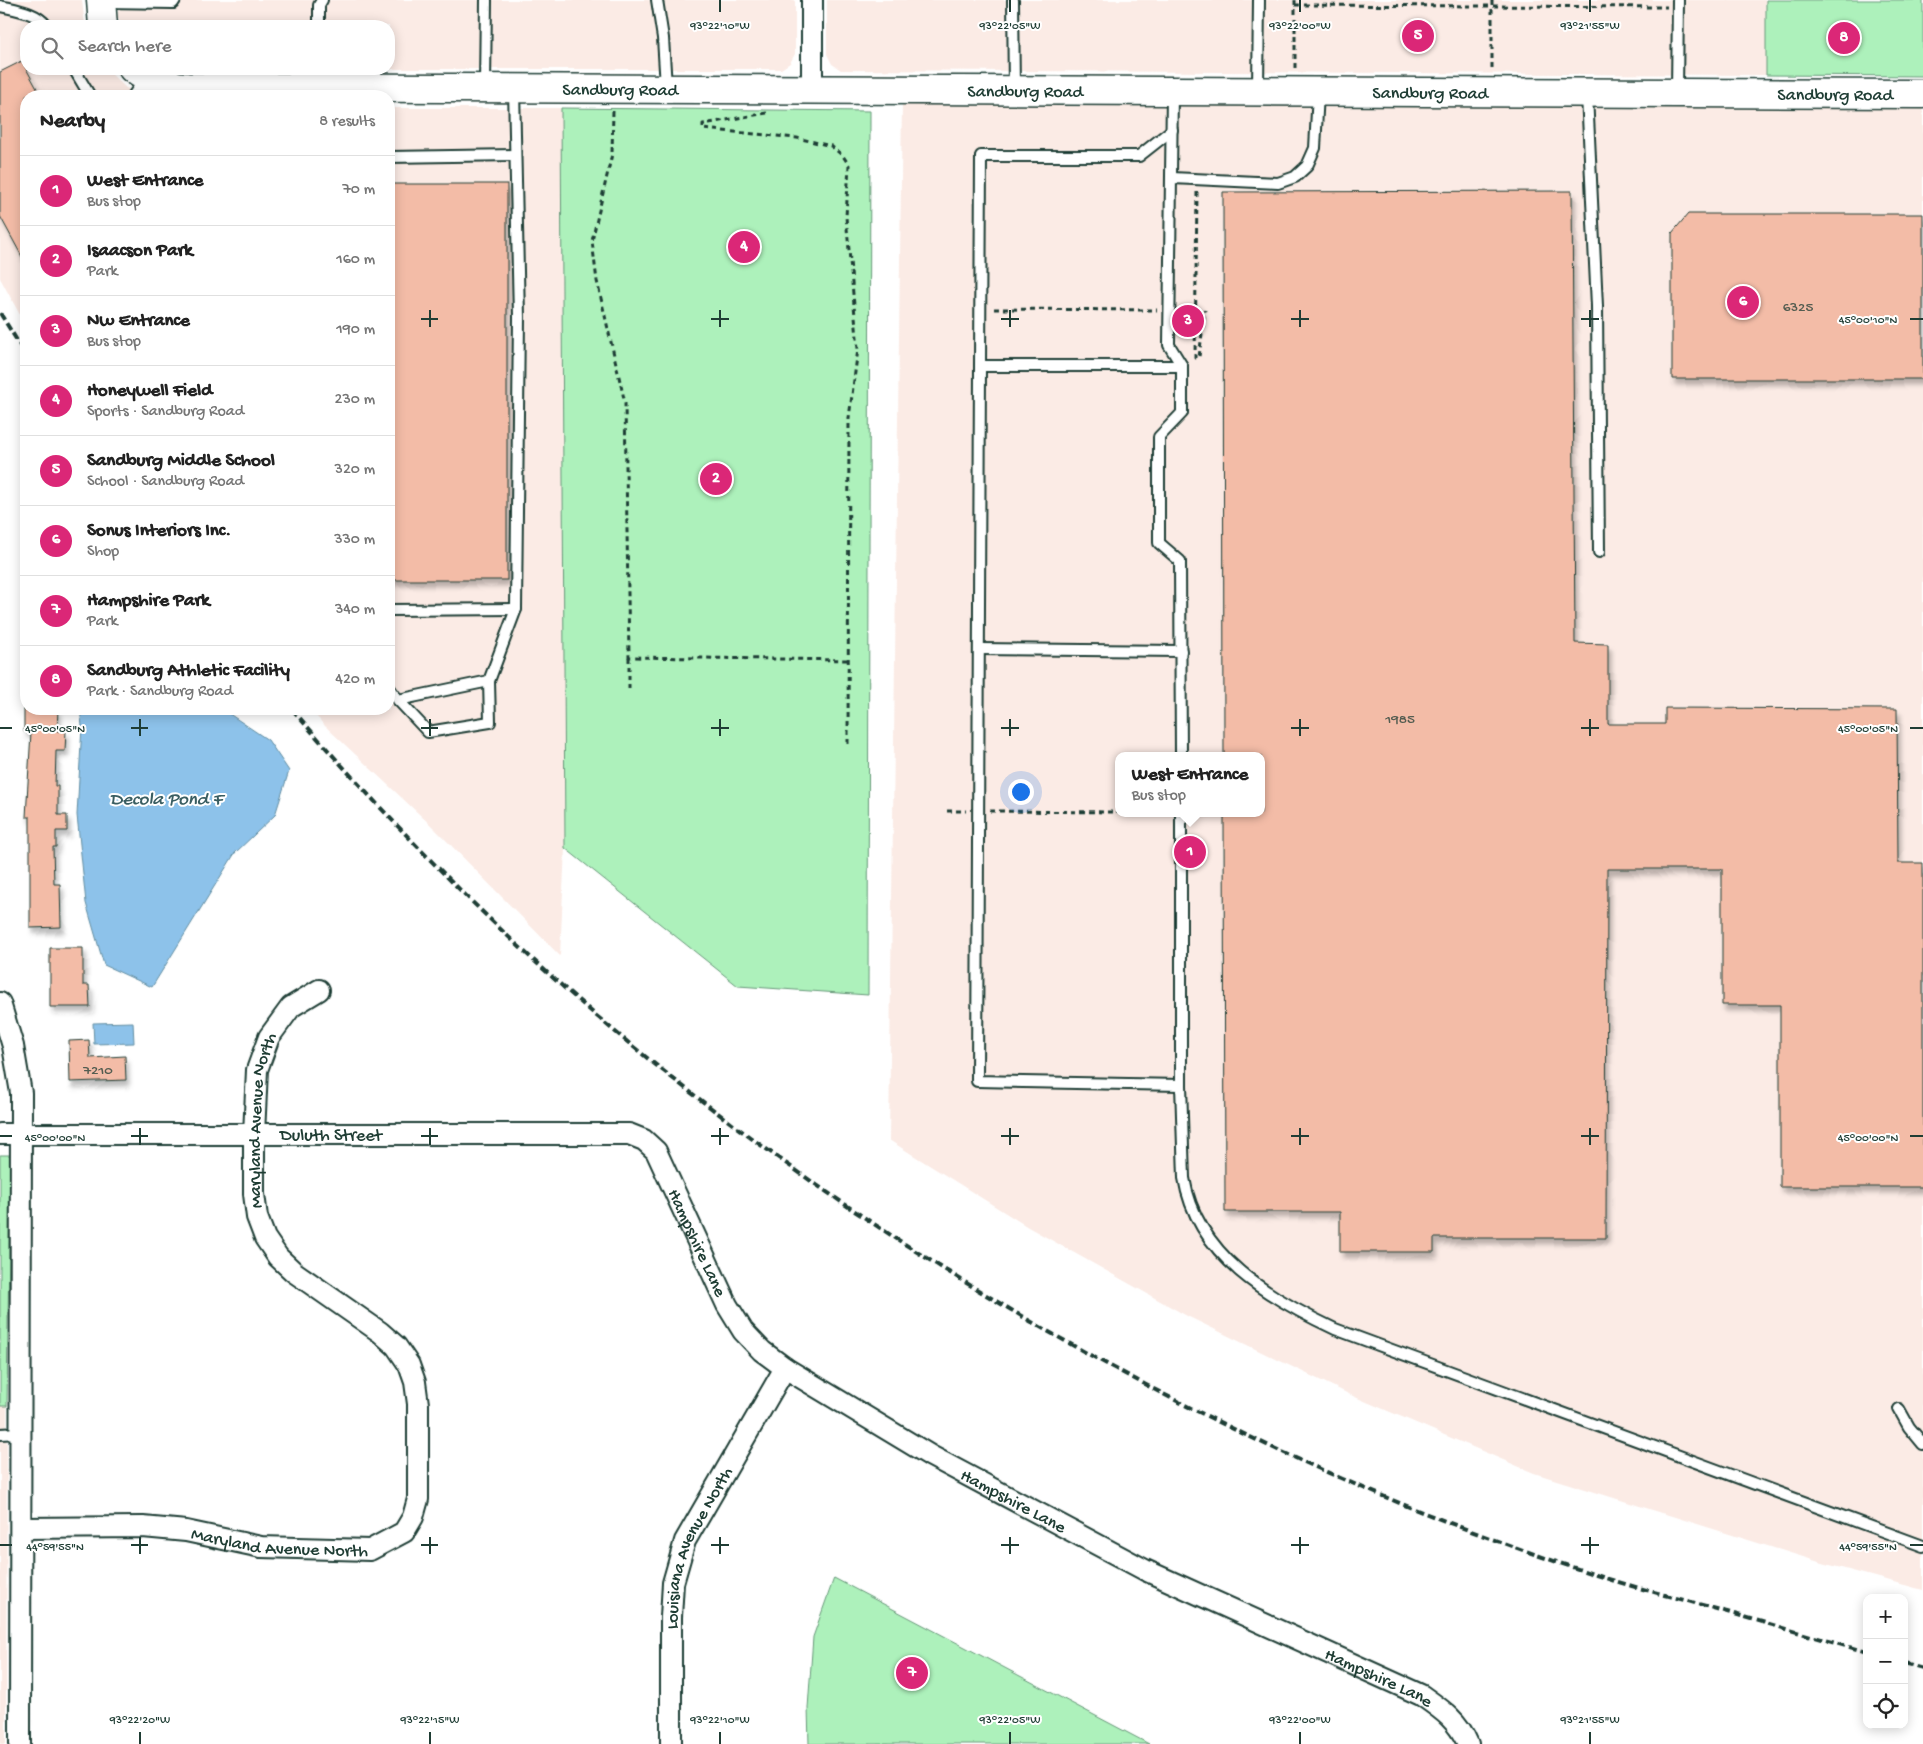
<!DOCTYPE html>
<html lang="en">
<head>
<meta charset="utf-8">
<style>
	:root { --surface:#fff; --page:#f6f6f6; --text:#222; --muted:#767676; --line:#e0e0e0; --accent:#db2777 }
	body { margin:0; font-family:"Gochi Hand",sans-serif; background:var(--page); color:var(--text) }
	.controls { position:absolute; right:15px; bottom:15px; display:grid; overflow:hidden; border-radius:10px; box-shadow:0 2px 12px #0003 }
	.controls button { width:45px; height:45px; display:grid; place-items:center; padding:0; border:0; border-bottom:1px solid var(--line); background:var(--surface); color:var(--text); font:25px sans-serif }
	.you { position:absolute; left:1020px; top:791px; width:18px; height:18px; margin:-12px; border:4px solid #fff; border-radius:50%; background:#1a73e8; box-shadow:0 0 0 8px #1a73e833 }
	.badge { display:grid; place-items:center; width:32px; height:32px; border-radius:50%; background:var(--accent); color:#fff; font-size:16px; font-weight:700 }
	.pin { position:absolute; translate:-50% -50%; border:2px solid #fff; box-shadow:0 1px 5px #0006 }
	.popup { position:absolute; left:1115px; top:752px; width:150px; height:65px; box-sizing:border-box; display:grid; place-content:center; border-radius:10px; background:var(--surface); filter:drop-shadow(0 1px 4px #0005); font-size:16px; white-space:nowrap; color:var(--muted) }
	.popup b { font-size:19px; color:var(--text) }
	.popup::after { content:''; position:absolute; left:50%; top:100%; margin-left:-10px; border:10px solid transparent; border-top-color:var(--surface) }
	.list { margin:0; padding:0; list-style:none }
	h2 { display:flex; justify-content:space-between; align-items:center; height:65px; margin:0; padding:0 20px; font-size:21px }
	h2 small { font-size:16px; font-weight:400; color:var(--muted) }
	.list li { display:grid; grid-template-columns:32px 1fr auto; gap:15px; align-items:center; box-sizing:border-box; height:70px; padding:0 20px; border-top:1px solid var(--line) }
	.list b { display:block; font-size:19px; white-space:nowrap }
	.list p { margin:0; font-size:16px; white-space:nowrap; color:var(--muted) }
	.list em { font-size:16px; font-style:normal; color:var(--muted) }
	.icon { flex:none; width:28px; height:28px; fill:none; stroke:currentColor; stroke-width:2; stroke-linecap:round; stroke-linejoin:round }
	.map { position:relative; flex:none; width:1923px; height:1744px; overflow:hidden }
	.search { position:absolute; background:var(--surface); box-shadow:0 2px 12px #0003; left:20px; top:20px; width:375px; height:55px; display:flex; align-items:center; gap:12px; box-sizing:border-box; padding:0 18px; border-radius:20px; color:var(--muted); font-size:19px }
	.panel { position:absolute; background:var(--surface); box-shadow:0 2px 12px #0003; left:20px; top:90px; width:375px; height:625px; border-radius:20px }
	.map>svg:first-child { display:block }
	.built { fill:#fbebe5; fill-rule:evenodd }
	.green { fill:#adf1bb; stroke:#669778 }
	.water { fill:#8dc2ea; stroke:#618da1 }
	.building { fill:#f3bca7; stroke:#1f3d34; filter:url(#shadow) }
	.lines { fill:none; stroke-linecap:round; stroke-linejoin:round }
	.lane-casing { stroke:#1f3d34; stroke-width:14 }
	.street-casing { stroke:#1f3d34; stroke-width:24 }
	.secondary-casing { stroke:#1f3d34; stroke-width:31 }
	.path { stroke:#1f3d34; stroke-width:3; stroke-dasharray:5 4; stroke-linecap:butt }
	.lane { stroke:#fff; stroke-width:10 }
	.street { stroke:#fff; stroke-width:20 }
	.secondary { stroke:#fff; stroke-width:28 }
	.rail { stroke:#1f3d34; stroke-width:4; stroke-dasharray:8 4; stroke-linecap:butt }
	.ticks { fill:none; stroke:#1f3d34; stroke-width:2 }
	.labels { text-anchor:middle; stroke-width:4; stroke-linejoin:round; paint-order:stroke }
	.number-label { font-size:15px; fill:#545d51 }
	.street-label { font-size:18px; fill:#1f3d34; stroke:#fff }
	.water-label { font-size:19px; font-style:italic; fill:#3a5e62; stroke:#fff }
	.ticks-label { font-size:12px; text-anchor:middle; fill:#1f3d34; stroke:#fff; stroke-width:4; stroke-linejoin:round; paint-order:stroke }
</style>
</head>
<body>
<div class="map">
<svg width="1923" height="1744" viewBox="0 0 1923 1744">
	<defs>
		<filter id="shadow"><feDropShadow dx="3" dy="5.5" stdDeviation="2.5" flood-color="#0004"/></filter>
	</defs>
	<rect width="100%" height="100%" fill="#fff"/>
	<filter id="ink" filterUnits="userSpaceOnUse"><feTurbulence type="fractalNoise" baseFrequency=".02" numOctaves="2"/><feDisplacementMap in="SourceGraphic" scale="10" xChannelSelector="R" yChannelSelector="G"/><feConvolveMatrix kernelMatrix="1 2 1 2 8 2 1 2 1" color-interpolation-filters="sRGB"/></filter>
	<g filter="url(#ink)">
		<g class="built">
			<polygon points="0,0 82,0 85,26 26,26 26,69 106,69 126,88 145,96 26,96 26,326 0,278"/>
			<polygon points="118,0 795,0 795,54 790,63 781,69 172,69 389,69 389,26 122,26 118,17"/>
			<polygon points="827,0 1766,0 1766,75 841,70 832,64 827,54"/>
			<path d="M902 99 1923 108V1590L1819 1562 1534 1473 1355 1397 1187 1316 1028 1227 889 1140ZM1119 756H1261V813H1119Z"/>
			<polygon points="389,108 561,108 565,848 560,956 434,828 325,726 310,709 389,709"/>
			<polygon points="0,1406 7,1406 6,1744 0,1744"/>
		</g>
		<g class="green">
			<polygon points="1766,0 1923,0 1923,76 1766,75"/>
			<polygon points="561,108 870,111 868,995 738,986 565,848"/>
			<polygon points="0,1155 10,1155 7,1406 0,1406"/>
			<polygon points="834,1578 1149,1744 809,1744 808,1708 813,1637"/>
		</g>
		<g class="water">
			<polygon points="80,709 222,709 268,740 289,771 275,815 235,853 152,987 104,965 86,903 77,815 82,726"/>
			<polygon points="133,1022 134,1043 94,1044 93,1023"/>
		</g>
		<g class="building">
			<polygon points="22,61 41,96 26,96 26,264 0,216 0,72"/>
			<rect x="389" y="184" width="118" height="396"/>
			<polygon points="1572,191 1575,643 1608,644 1608,724 1665,724 1665,708 1897,709 1898,863 1923,863 1923,1187 1780,1187 1780,1005 1722,1005 1722,869 1607,869 1606,1238 1434,1238 1434,1252 1340,1252 1340,1212 1225,1212 1224,813 1261,813 1261,756 1224,756 1223,192"/>
			<polygon points="1688,214 1923,214 1923,379 1672,379 1672,233"/>
			<polygon points="24,709 58,709 57,731 66,731 65,751 56,751 55,786 58,786 58,815 67,815 67,831 56,831 56,847 53,847 54,884 60,884 61,927 30,928 30,817 26,817 31,732 24,732"/>
			<polygon points="50,948 83,948 83,985 89,985 90,1007 50,1007"/>
			<polygon points="89,1040 90,1058 125,1056 126,1080 70,1082 69,1041"/>
		</g>
		<g class="lines">
			<g class="lane-casing">
				<g id="lane">
					<polyline points="657,0 663,38 666,87"/>
					<polyline points="1013,0 1014,89"/>
					<polyline points="102,2 173,3 175,0"/>
					<path d="M0 6C17 10 36 12 47 26"/>
					<polyline points="319,26 319,5 322,0"/>
					<polyline points="74,69 90,96"/>
					<polyline points="320,69 321,88"/>
					<polyline points="485,86 486,0"/>
					<polyline points="1258,89 1259,0"/>
					<polyline points="1172,92 1169,345 1182,366 1182,413 1159,437 1159,543 1180,561 1181,756"/>
					<polyline points="1677,92 1678,0"/>
					<polyline points="1587,95 1597,306 1599,552"/>
					<polyline points="133,96 145,79"/>
					<polyline points="1172,130 1139,156 981,156 980,366 1182,366"/>
					<polyline points="389,157 515,155"/>
					<polyline points="1172,178 1278,183 1295,177 1307,166 1315,148 1318,93"/>
					<polyline points="980,366 977,1081 1181,1085"/>
					<polyline points="389,610 516,609"/>
					<polyline points="979,649 1181,651"/>
					<polyline points="389,688 398,700 489,681 516,609 519,317 514,89"/>
					<polyline points="398,700 428,732 490,722 489,681"/>
					<path d="M1181 813V1085L1184 1178C1197 1256 1269 1298 1335 1329L1923 1546"/>
					<polyline points="1899,1409 1909,1427 1923,1444"/>
					<polyline points="0,1434 19,1433"/>
				</g>
			</g>
			<g class="street-casing">
				<g id="street">
					<polyline points="812,0 812,89"/>
					<polyline points="0,1003 13,1046 21,1093 20,1744"/>
					<path id="s1" d="M0 1134H629L644 1140 656 1151 727 1305 743 1331 762 1351 785 1368 931 1456 1145 1570 1421 1695C1441 1709 1458 1720 1468 1744"/>
					<path id="s2" d="M21 1528 143 1527 186 1531 261 1547 370 1550 404 1532 413 1517 418 1499V1404L415 1382 409 1365 396 1346 380 1332 294 1272 278 1257 265 1238 257 1217 254 1194V1134L257 1070 269 1037 291 1007 319 990"/>
					<path id="s3" d="M671 1744V1617L673 1583 685 1541 785 1368"/>
				</g>
			</g>
			<g class="secondary-casing">
				<g id="secondary">
					<polyline points="101,0 103,26"/>
					<path id="s4" d="M133 69C150 82 166 85 187 87L1923 94"/>
				</g>
			</g>
			<g class="path">
				<polyline points="1295,0 1295,69"/>
				<polyline points="1492,0 1492,70"/>
				<polyline points="1295,5 1667,7"/>
				<polyline points="613,111 612,154 592,241 597,281 625,403 629,657 849,660"/>
				<polyline points="767,113 703,124 703,129 797,138 831,146 843,156 849,165 846,217 858,349 849,418 848,744"/>
				<polyline points="1197,192 1195,358 1199,357 1205,310"/>
				<polyline points="994,309 1157,310"/>
				<polyline points="1181,310 1194,310"/>
				<polyline points="629,657 629,689"/>
				<polyline points="947,811 966,811"/>
				<polyline points="990,811 1119,812"/>
			</g>
			<use href="#lane" class="lane"/>
			<use href="#street" class="street"/>
			<use href="#secondary" class="secondary"/>
			<g class="rail">
				<polyline points="0,313 26,355"/>
				<path d="M292 709C400 834 517 953 646 1057 928 1284 1252 1463 1596 1575 1629 1586 1662 1594 1695 1603 1753 1619 1810 1636 1867 1652"/>
				<polyline points="1904,1663 1923,1668"/>
			</g>
		</g>
	</g>
	<path class="ticks" d="M720 0V12M1010 0V12M1300 0V12M1590 0V12M430 310V327M720 310V327M1010 310V327M1300 310V327M1590 310V327M421 319H438M711 319H729M1001 319H1019M1291 319H1309M1581 319H1599M1910 319H1923M140 719V736M430 719V736M720 719V736M1010 719V736M1300 719V736M1590 719V736M0 728H12M131 728H148M421 728H438M711 728H729M1001 728H1019M1291 728H1309M1581 728H1599M1910 728H1923M140 1128V1145M430 1128V1145M720 1128V1145M1010 1128V1145M1300 1128V1145M1590 1128V1145M0 1136H12M131 1136H148M421 1136H438M711 1136H729M1001 1136H1019M1291 1136H1309M1581 1136H1599M1910 1136H1923M140 1537V1554M430 1537V1554M720 1537V1554M1010 1537V1554M1300 1537V1554M1590 1537V1554M0 1545H12M131 1545H148M421 1545H438M711 1545H729M1001 1545H1019M1291 1545H1309M1581 1545H1599M1910 1545H1923M140 1732V1744M430 1732V1744M720 1732V1744M1010 1732V1744M1300 1732V1744M1590 1732V1744"/>
	<g class="labels">
		<g class="number-label">
			<text x="1798" y="311">6325</text>
			<text x="1400" y="723">1985</text>
			<text x="98" y="1074">7210</text>
		</g>
		<g class="street-label">
			<text dy="6" stroke="none"><textPath href="#s4" startOffset="491">Sandburg Road</textPath></text>
			<text dy="6" stroke="none"><textPath href="#s4" startOffset="896">Sandburg Road</textPath></text>
			<text dy="6" stroke="none"><textPath href="#s4" startOffset="1301">Sandburg Road</textPath></text>
			<text dy="6" stroke="none"><textPath href="#s4" startOffset="1706">Sandburg Road</textPath></text>
			<text dy="6" stroke="none"><textPath href="#s2" startOffset="875">Maryland Avenue North</textPath></text>
			<text dy="6" stroke="none"><textPath href="#s1" startOffset="331">Duluth Street</textPath></text>
			<text dy="6" stroke="none"><textPath href="#s1" startOffset="762">Hampshire Lane</textPath></text>
			<text dy="6" stroke="none"><textPath href="#s1" startOffset="1182">Hampshire Lane</textPath></text>
			<text dy="6" stroke="none"><textPath href="#s2" startOffset="260">Maryland Avenue North</textPath></text>
			<text dy="6" stroke="none"><textPath href="#s3" startOffset="202">Louisiana Avenue North</textPath></text>
			<text dy="6" stroke="none"><textPath href="#s1" startOffset="1588">Hampshire Lane</textPath></text>
		</g>
		<g class="water-label">
			<text x="166" y="804">Decola Pond F</text>
		</g>
	</g>
	<g class="ticks-label">
		<text x="720" y="29">93°22'10"W</text>
		<text x="1010" y="29">93°22'05"W</text>
		<text x="1300" y="29">93°22'00"W</text>
		<text x="1590" y="29">93°21'55"W</text>
		<text x="1868" y="323">45°00'10"N</text>
		<text x="55" y="732">45°00'05"N</text>
		<text x="1868" y="732">45°00'05"N</text>
		<text x="55" y="1141">45°00'00"N</text>
		<text x="1868" y="1141">45°00'00"N</text>
		<text x="55" y="1550">44°59'55"N</text>
		<text x="1868" y="1550">44°59'55"N</text>
		<text x="140" y="1723">93°22'20"W</text>
		<text x="430" y="1723">93°22'15"W</text>
		<text x="720" y="1723">93°22'10"W</text>
		<text x="1010" y="1723">93°22'05"W</text>
		<text x="1300" y="1723">93°22'00"W</text>
		<text x="1590" y="1723">93°21'55"W</text>
	</g>
</svg>
<div class="controls">
<button>+</button>
<button>−</button>
<button><svg class="icon" aria-label="locate" viewBox="0 0 24 24"><circle cx="12" cy="12" r="6"/><path d="M12 2v4M12 18v4M2 12h4M18 12h4"/></svg></button>
</div>
<div class="you"></div>
<div class="pin badge" style="left:1190px;top:852px">1</div>
<div class="popup"><b>West Entrance</b>Bus stop</div>
<div class="pin badge" style="left:716px;top:479px">2</div>
<div class="pin badge" style="left:1188px;top:321px">3</div>
<div class="pin badge" style="left:744px;top:247px">4</div>
<div class="pin badge" style="left:1418px;top:36px">5</div>
<div class="pin badge" style="left:1743px;top:302px">6</div>
<div class="pin badge" style="left:912px;top:1673px">7</div>
<div class="pin badge" style="left:1844px;top:38px">8</div>
<div class="search"><svg class="icon" aria-label="search" viewBox="0 0 24 24"><circle cx="10" cy="10" r="6"/><path d="M15 15l6 6"/></svg>Search here</div>
<section class="panel">
<h2>Nearby<small>8 results</small></h2>
<ul class="list">
<li><span class="badge">1</span><div><b>West Entrance</b><p>Bus stop</p></div><em>70 m</em></li>
<li><span class="badge">2</span><div><b>Isaacson Park</b><p>Park</p></div><em>160 m</em></li>
<li><span class="badge">3</span><div><b>Nw Entrance</b><p>Bus stop</p></div><em>190 m</em></li>
<li><span class="badge">4</span><div><b>Honeywell Field</b><p>Sports · Sandburg Road</p></div><em>230 m</em></li>
<li><span class="badge">5</span><div><b>Sandburg Middle School</b><p>School · Sandburg Road</p></div><em>320 m</em></li>
<li><span class="badge">6</span><div><b>Sonus Interiors Inc.</b><p>Shop</p></div><em>330 m</em></li>
<li><span class="badge">7</span><div><b>Hampshire Park</b><p>Park</p></div><em>340 m</em></li>
<li><span class="badge">8</span><div><b>Sandburg Athletic Facility</b><p>Park · Sandburg Road</p></div><em>420 m</em></li>
</ul>
</section>
</div>
</body>
</html>
